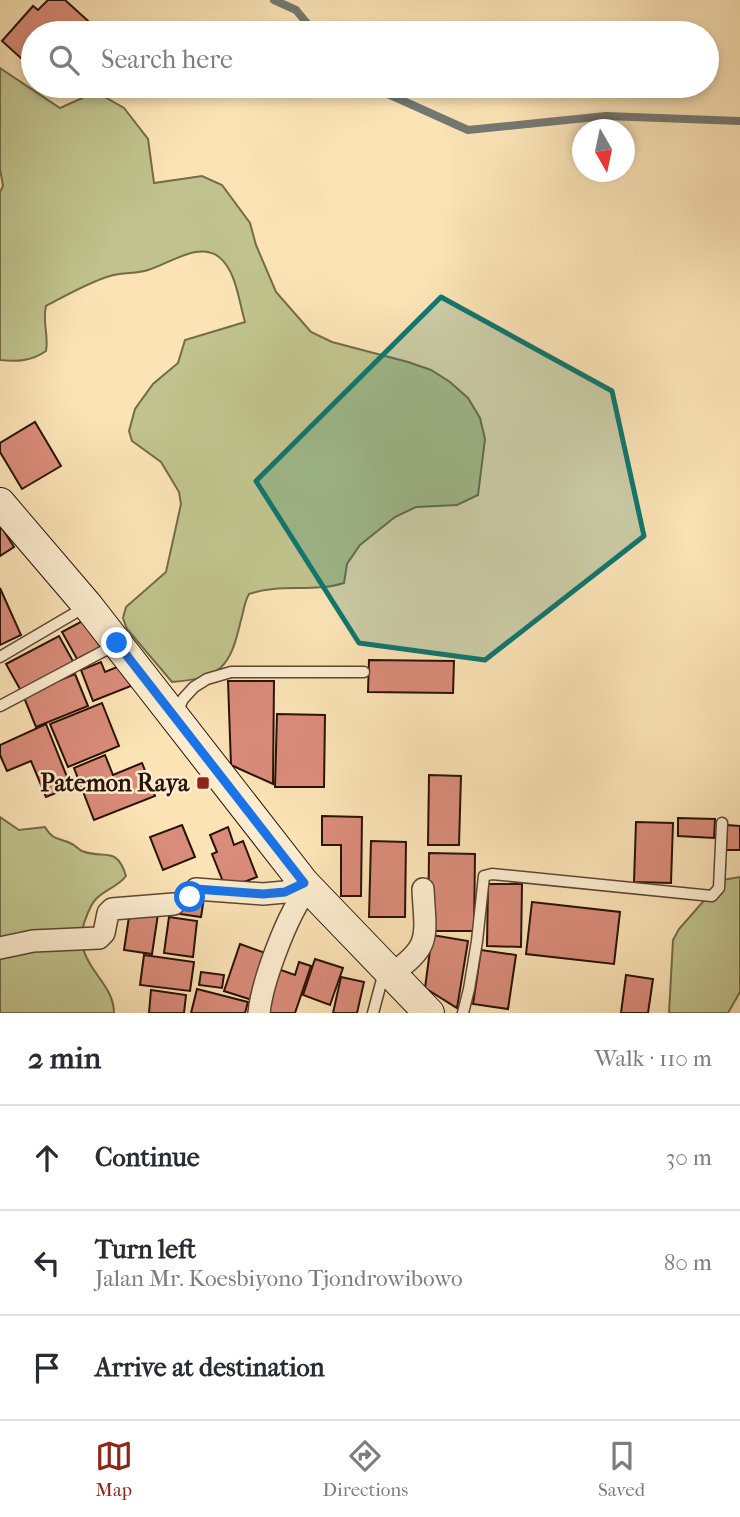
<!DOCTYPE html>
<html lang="en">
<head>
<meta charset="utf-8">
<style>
	:root { --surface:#fff; --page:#f7f7f7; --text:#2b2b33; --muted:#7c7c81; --line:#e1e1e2; --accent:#8f2418 }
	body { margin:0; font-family:"IM FELL French Canon",serif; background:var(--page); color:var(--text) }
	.compass { position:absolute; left:572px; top:119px; width:63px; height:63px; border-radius:50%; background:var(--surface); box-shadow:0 4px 10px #0003; rotate:171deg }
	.stop { position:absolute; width:21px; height:21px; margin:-16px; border:5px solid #1a73e8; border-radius:50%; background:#fff }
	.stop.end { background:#1a73e8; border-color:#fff; box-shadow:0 2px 7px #0008 }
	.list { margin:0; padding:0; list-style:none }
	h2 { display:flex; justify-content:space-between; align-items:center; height:91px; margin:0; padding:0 28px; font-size:30px }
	h2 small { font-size:23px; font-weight:400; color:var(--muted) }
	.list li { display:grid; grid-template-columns:46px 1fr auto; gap:21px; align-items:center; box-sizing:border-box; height:105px; padding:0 28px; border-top:2px solid var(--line) }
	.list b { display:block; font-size:26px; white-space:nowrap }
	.list p { margin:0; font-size:23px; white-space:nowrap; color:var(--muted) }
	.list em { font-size:23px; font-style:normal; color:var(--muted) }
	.icon { flex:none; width:38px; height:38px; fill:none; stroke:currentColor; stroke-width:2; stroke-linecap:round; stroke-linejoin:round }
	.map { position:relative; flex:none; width:740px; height:1013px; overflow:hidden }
	.search { position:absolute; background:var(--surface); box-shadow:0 4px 10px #0003; left:21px; right:21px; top:21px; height:77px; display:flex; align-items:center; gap:18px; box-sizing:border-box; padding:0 24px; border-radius:38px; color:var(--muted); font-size:26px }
	.sheet { height:406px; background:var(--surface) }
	nav { display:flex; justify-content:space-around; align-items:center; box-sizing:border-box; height:98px; border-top:2px solid var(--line); background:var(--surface); font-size:19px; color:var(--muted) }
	nav a { display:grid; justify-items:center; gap:4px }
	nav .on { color:var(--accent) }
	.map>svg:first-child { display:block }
	.green { fill:#c0c38d; stroke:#746b49; stroke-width:2 }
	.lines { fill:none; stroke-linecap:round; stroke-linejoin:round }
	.stream { stroke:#737872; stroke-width:8 }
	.building { fill:#da8c7a; stroke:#291305; stroke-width:2 }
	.lane-casing { stroke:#5e4731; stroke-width:13 }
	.street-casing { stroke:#5e4731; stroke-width:24 }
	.secondary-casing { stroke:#291305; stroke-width:32 }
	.lane { stroke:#fcedd0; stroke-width:10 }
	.street { stroke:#fcedd0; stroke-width:21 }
	.secondary { stroke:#fcedd0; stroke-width:30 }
	.route { stroke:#1a73e8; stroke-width:9 }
	.marked { fill:#0f766e; fill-opacity:0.2; stroke:#0f766e; stroke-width:5; stroke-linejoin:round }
	.poi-dot { fill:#8f2418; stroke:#fcedd0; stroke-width:2.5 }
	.labels { text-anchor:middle; stroke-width:5; stroke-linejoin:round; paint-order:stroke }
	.poi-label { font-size:24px; font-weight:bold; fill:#291305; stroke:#fcedd0; text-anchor:end }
</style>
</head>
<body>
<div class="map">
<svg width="740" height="1013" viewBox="0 0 740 1013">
	<rect width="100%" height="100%" fill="#fbe3b6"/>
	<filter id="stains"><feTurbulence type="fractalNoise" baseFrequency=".00286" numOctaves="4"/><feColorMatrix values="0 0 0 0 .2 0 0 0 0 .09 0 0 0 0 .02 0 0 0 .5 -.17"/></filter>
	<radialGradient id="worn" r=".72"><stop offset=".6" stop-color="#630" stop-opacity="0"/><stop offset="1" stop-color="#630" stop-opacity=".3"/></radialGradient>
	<g class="green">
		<path d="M0 68 60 108 91 94 103 96 124 108 148 139 154 183 202 176 222 185 250 223 256 245 276 292 311 332 332 342 408 362 431 370 450 382 468 398 480 418 485 439 478 495 457 505 416 507 395 517 360 545 347 564 344 583C313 593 281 583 249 594 244 603 244 610 241 620 230 668 221 678 172 682L127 629 123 618 126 607 166 572 181 504 179 492 161 462 132 441 129 431 135 409 153 384 178 363 185 340 245 322C239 302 236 270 219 257 199 241 169 264 148 270 136 274 123 272 110 276 87 283 67 295 46 306 42 322 49 335 46 351 32 361 17 362 0 360V192L3 186 0 169Z"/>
		<path d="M0 817 19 830 45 827C54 842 59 837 72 844 75 845 79 850 82 851 104 860 117 845 126 876 118 887 105 889 96 899 90 905 87 915 84 923 72 965 114 979 114 1013H0Z"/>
		<polygon points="740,877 740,992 728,1013 669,1013 673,940 679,929 722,880"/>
	</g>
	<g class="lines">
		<g class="stream">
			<polyline points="274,0 296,10 315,33"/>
			<polyline points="370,86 468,130 606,116 740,121"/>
		</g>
	</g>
	<g class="building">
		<polygon points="48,0 65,0 97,29 93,33 33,33 33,69 2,41 33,6 38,10"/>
		<polygon points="35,422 61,466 22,489 0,452 0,443"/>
		<polygon points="0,525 14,547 0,556"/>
		<polygon points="0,588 21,635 0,645"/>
		<polygon points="88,618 103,646 77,659 62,632"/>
		<polygon points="59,636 74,663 21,691 6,664"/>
		<polygon points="369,660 454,661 453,693 368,692"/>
		<polygon points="101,662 105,672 122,665 131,686 93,701 81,670"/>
		<polygon points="75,674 88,706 36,727 23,695"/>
		<polygon points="228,681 274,681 273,784 231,765"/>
		<polygon points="102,703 119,746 68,767 50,724"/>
		<polygon points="277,714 325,715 324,787 275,787"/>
		<polygon points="46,724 71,787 46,797 31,761 7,771 0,755 0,745"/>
		<polygon points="105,755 113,775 142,763 155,796 94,820 74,768"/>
		<polygon points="429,775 461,776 459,845 428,845"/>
		<polygon points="322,816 362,817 361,896 341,896 341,845 322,845"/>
		<polygon points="678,818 715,819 714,838 678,836"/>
		<polygon points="636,822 673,823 671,883 634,882"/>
		<polygon points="182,825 195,857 163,870 150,837"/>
		<polygon points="727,825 740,826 740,850 726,850"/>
		<polygon points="228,827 234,845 243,841 257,877 226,889 212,854 217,852 210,835"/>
		<polygon points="371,841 406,842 405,917 369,917"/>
		<polygon points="429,853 475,854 474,931 428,931"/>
		<polygon points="488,884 522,884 521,947 487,946"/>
		<polygon points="176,895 204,898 201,917 173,913"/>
		<polygon points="532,902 620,912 614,964 526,954"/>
		<polygon points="130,910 158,914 152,954 124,950"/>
		<polygon points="169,917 197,921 193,957 164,953"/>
		<polygon points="432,935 468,941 457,1008 425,988"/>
		<polygon points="240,944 268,954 252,1000 224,991"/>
		<polygon points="481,950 516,955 508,1009 473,1004"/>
		<polygon points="144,955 194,962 190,991 140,985"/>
		<polygon points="315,959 343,968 330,1005 303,995"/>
		<polygon points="299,962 311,966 295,1013 266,1013 278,969 295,975"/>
		<polygon points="201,972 224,975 222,988 199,985"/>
		<polygon points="626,975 653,979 648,1013 621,1013"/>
		<polygon points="341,977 364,982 357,1013 333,1013"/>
		<polygon points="197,989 248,1002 245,1013 191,1013"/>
		<polygon points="151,990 186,995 184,1013 149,1013"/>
	</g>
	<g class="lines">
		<g class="lane-casing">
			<g id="lane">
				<polyline points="0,657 85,607"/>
				<polyline points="0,706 115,645"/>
				<polyline points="176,715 183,699 194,687 207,679 231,672 364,672"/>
				<polyline points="373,1013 384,972"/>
				<polyline points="463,1013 469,989 477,941 484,876 492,874 712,896 719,888 722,823"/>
			</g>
		</g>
		<g class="street-casing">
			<g id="street">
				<polyline points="190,896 196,889 263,894 285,892 304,883"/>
				<polyline points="0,948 33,941 99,938 104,933 108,913 112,909 174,904"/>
				<path d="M391 974C433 946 425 935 423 889"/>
				<path d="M259 1013C262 982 288 912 308 888"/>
			</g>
		</g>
		<g class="secondary-casing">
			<polyline id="secondary" points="0,503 88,606 304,883 429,1013"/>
		</g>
		<use href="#lane" class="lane"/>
		<use href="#street" class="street"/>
		<use href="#secondary" class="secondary"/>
	</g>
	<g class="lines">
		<polyline class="route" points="117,643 304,883 285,892 263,894 196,889 190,897"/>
	</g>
	<path class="marked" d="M441 297 612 391 644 536 485 660 359 643 256 481Z"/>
	<rect class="poi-dot" x="196" y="776" width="14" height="14" rx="3.5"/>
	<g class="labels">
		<g class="poi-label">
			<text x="189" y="791">Patemon Raya</text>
		</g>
	</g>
	<rect width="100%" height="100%" filter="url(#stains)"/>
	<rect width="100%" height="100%" fill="url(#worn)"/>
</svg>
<svg class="compass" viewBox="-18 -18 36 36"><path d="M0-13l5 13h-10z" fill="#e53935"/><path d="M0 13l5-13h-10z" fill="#7c7c81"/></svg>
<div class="stop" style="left:190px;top:897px"></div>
<div class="stop end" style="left:117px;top:643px"></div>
<div class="search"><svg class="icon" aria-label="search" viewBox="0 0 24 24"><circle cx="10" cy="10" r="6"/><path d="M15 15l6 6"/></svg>Search here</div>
</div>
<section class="sheet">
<h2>2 min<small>Walk · 110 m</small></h2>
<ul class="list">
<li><svg class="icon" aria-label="ahead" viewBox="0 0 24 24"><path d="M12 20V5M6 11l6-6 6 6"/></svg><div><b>Continue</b></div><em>30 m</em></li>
<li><svg class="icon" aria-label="left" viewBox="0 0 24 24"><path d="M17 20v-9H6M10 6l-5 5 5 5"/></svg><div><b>Turn left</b><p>Jalan Mr. Koesbiyono Tjondrowibowo</p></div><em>80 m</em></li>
<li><svg class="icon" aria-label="arrive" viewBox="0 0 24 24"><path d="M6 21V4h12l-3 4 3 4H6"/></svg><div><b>Arrive at destination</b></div></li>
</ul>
</section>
<nav>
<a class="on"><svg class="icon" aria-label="map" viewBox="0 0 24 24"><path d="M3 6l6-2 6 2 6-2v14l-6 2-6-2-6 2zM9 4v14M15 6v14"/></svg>Map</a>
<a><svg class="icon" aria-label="directions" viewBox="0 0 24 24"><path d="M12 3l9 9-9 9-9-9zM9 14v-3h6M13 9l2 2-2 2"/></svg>Directions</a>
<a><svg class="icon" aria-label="saved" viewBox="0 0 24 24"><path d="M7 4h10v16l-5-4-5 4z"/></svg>Saved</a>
</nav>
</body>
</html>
